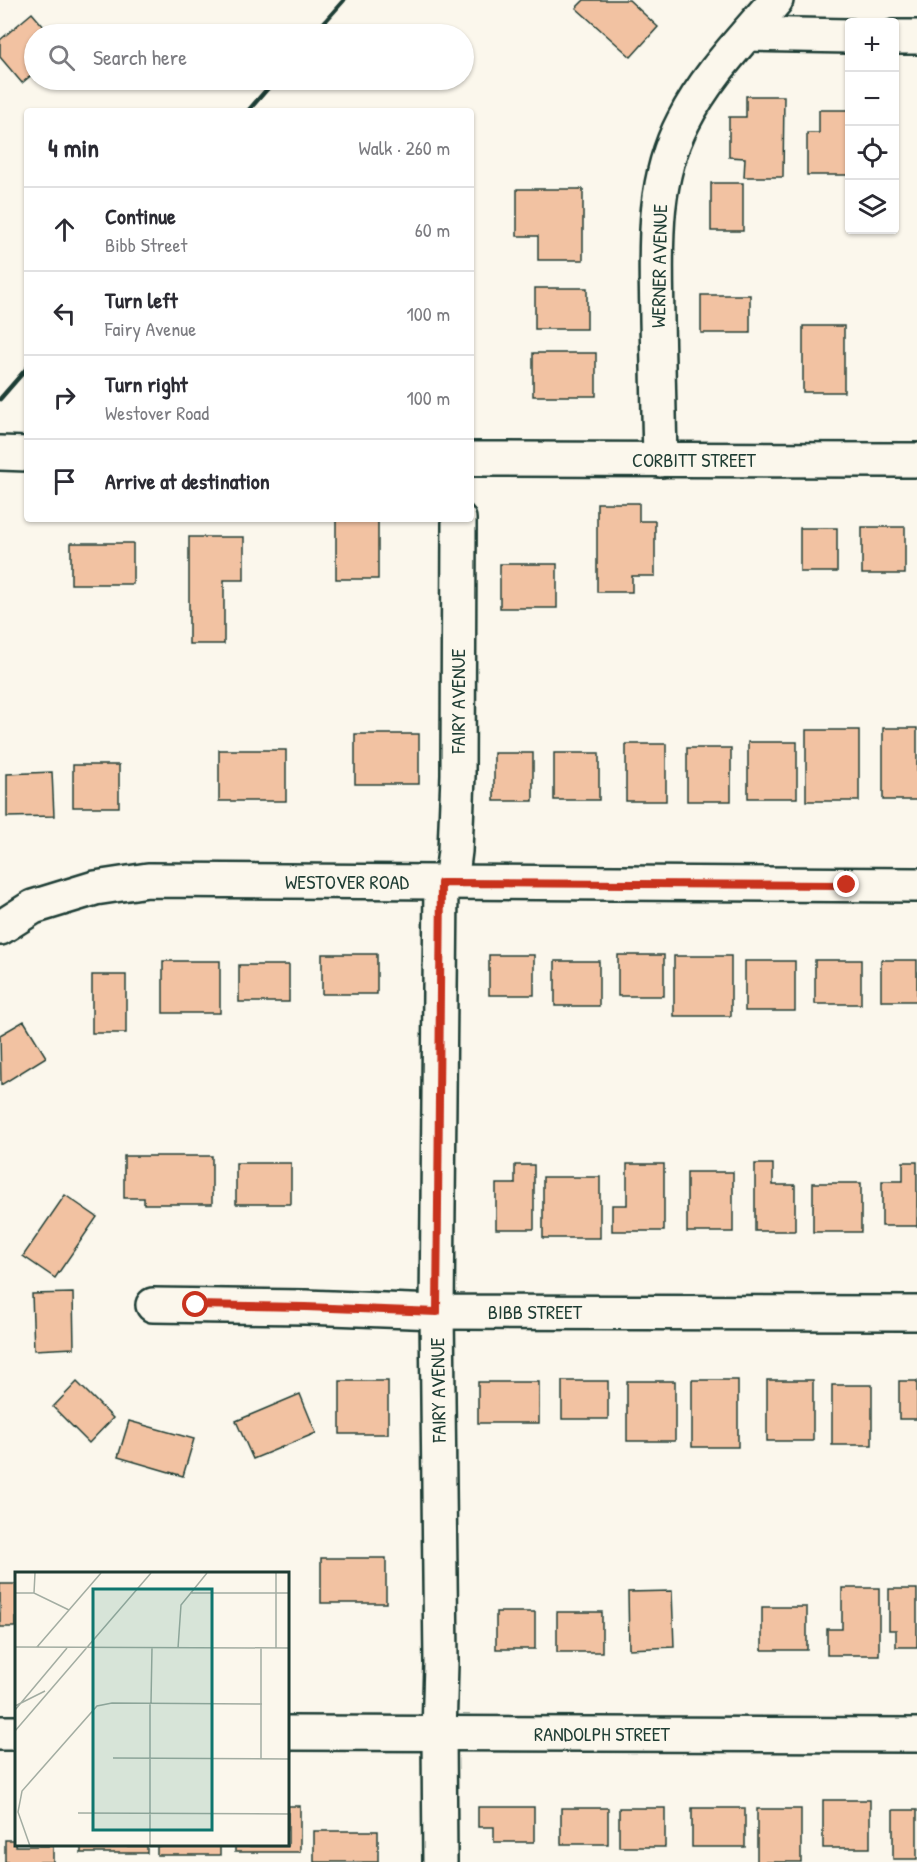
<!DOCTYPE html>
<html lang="en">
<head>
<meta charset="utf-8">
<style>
	:root { --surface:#fff; --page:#f7f7f7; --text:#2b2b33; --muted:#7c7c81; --line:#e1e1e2 }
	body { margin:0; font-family:"Patrick Hand",sans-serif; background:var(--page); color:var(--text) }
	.controls { position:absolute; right:18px; top:18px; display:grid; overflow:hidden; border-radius:6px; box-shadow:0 2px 4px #0004 }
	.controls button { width:54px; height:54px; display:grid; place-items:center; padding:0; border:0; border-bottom:2px solid var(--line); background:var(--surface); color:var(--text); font:30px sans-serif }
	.stop { position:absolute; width:18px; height:18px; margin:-14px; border:4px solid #c8321e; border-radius:50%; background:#fff }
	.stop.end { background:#c8321e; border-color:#fff; box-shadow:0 2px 6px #0008 }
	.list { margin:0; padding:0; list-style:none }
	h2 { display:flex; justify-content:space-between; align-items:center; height:78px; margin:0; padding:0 24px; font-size:26px }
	h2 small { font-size:20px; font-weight:400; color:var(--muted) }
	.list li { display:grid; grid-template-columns:39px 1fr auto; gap:18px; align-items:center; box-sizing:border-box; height:84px; padding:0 24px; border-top:2px solid var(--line) }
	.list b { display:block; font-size:22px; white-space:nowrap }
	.list p { margin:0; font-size:20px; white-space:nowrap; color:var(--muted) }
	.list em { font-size:20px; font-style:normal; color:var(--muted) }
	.icon { flex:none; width:33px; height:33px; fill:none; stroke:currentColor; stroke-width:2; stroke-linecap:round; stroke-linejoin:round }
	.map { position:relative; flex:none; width:917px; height:1862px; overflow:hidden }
	.search { position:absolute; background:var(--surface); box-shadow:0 2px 4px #0004; left:24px; top:24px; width:450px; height:66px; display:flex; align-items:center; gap:15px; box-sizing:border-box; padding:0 21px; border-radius:33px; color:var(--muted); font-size:22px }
	.panel { position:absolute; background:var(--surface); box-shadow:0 2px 4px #0004; left:24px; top:108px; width:450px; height:414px; border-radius:6px }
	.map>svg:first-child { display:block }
	.building { fill:#f2c2a2; stroke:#1f3d34; stroke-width:1.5 }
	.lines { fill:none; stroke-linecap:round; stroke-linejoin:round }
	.minor-casing { stroke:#1f3d34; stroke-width:38 }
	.minor { stroke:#fbf7ec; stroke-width:33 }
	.rail { stroke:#1f3d34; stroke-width:4.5 }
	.route { stroke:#c8321e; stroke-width:8 }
	.labels { text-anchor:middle; stroke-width:6; stroke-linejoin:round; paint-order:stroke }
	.street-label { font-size:20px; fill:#1f3d34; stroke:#fbf7ec }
	.inset-road { fill:none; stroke:#a3ada2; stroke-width:1.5 }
	.view { fill:#0f766e; fill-opacity:0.15; stroke:#0f766e; stroke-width:3 }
	.inset-edge { fill:none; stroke:#1f3d34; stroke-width:3 }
</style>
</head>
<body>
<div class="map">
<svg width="917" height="1862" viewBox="0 0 917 1862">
	<rect width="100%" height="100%" fill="#fbf7ec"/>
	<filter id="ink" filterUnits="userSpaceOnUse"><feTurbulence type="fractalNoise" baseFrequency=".0167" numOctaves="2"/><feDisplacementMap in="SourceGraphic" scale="12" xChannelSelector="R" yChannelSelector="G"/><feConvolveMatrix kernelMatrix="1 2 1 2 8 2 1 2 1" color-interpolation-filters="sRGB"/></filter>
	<g filter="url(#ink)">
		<g class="building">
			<polygon points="584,0 629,0 658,27 631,57 576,8"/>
			<polygon points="32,13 50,34 34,34 34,73 22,83 0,57 0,40"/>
			<polygon points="746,96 784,96 783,177 744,177 745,158 729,157 729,117 746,117"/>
			<polygon points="819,110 850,110 850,175 807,175 807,133 819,133"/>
			<rect x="711" y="183" width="32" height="48"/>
			<polygon points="517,189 583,189 583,260 538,260 538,236 517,236"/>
			<rect x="535" y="288" width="52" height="41"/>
			<rect x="701" y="295" width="49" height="38"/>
			<rect x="803" y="326" width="41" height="66"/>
			<rect x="533" y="353" width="63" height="43"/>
			<polygon points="597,503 639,503 639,521 655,521 655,576 632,576 632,592 597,592"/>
			<rect x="336" y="519" width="42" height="60"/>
			<rect x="862" y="527" width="43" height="47"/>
			<rect x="800" y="528" width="37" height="44"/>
			<polygon points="189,537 244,537 244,580 224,580 224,644 189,644"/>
			<rect x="71" y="543" width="62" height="41"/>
			<rect x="500" y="564" width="57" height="44"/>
			<rect x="883" y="728" width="34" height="72"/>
			<rect x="806" y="730" width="53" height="71"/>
			<rect x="355" y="734" width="64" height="50"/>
			<rect x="748" y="742" width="49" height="56"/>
			<rect x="626" y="744" width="40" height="57"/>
			<rect x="687" y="748" width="44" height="53"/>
			<rect x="219" y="750" width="67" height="51"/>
			<rect x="494" y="753" width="39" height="48"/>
			<rect x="554" y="753" width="45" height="47"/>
			<rect x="73" y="765" width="46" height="42"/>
			<polygon points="52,772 54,816 7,817 7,774"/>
			<rect x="322" y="954" width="55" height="40"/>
			<rect x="489" y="955" width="45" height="40"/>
			<rect x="618" y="955" width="46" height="41"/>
			<rect x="674" y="956" width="57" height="60"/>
			<rect x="815" y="960" width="46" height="44"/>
			<rect x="881" y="960" width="36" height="41"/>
			<rect x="163" y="961" width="57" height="52"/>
			<rect x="555" y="961" width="44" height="45"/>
			<rect x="745" y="961" width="50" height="50"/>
			<rect x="239" y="965" width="50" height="37"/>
			<rect x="92" y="975" width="34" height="58"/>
			<polygon points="24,1021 46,1057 1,1085 0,1035"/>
			<polygon points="124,1156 212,1156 212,1204 144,1204 144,1198 124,1198"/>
			<polygon points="903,1162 917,1162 917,1226 882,1226 882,1181 903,1181"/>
			<rect x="236" y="1163" width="55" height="41"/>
			<polygon points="627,1164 664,1164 664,1231 612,1231 612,1205 627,1205"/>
			<polygon points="755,1164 773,1164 773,1185 795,1185 795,1231 755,1231"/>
			<polygon points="515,1165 534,1165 534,1229 496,1229 496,1184 515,1184"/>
			<rect x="687" y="1172" width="46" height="60"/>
			<rect x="543" y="1177" width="57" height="61"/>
			<rect x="813" y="1183" width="48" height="49"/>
			<polygon points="65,1195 97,1217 55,1278 23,1256"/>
			<polygon points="73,1293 74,1348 34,1350 32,1294"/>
			<rect x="692" y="1380" width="46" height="67"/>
			<rect x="767" y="1380" width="46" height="61"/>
			<rect x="340" y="1381" width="48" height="53"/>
			<rect x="562" y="1381" width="46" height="38"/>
			<rect x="627" y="1381" width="48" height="60"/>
			<rect x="899" y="1381" width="18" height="38"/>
			<polygon points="77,1382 113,1418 89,1443 53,1407"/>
			<rect x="478" y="1382" width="61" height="41"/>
			<rect x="832" y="1385" width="40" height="60"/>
			<polygon points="300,1394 316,1433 253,1459 236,1421"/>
			<polygon points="129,1421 194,1439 183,1476 118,1457"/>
			<rect x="321" y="1558" width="65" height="45"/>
			<rect x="0" y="1584" width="16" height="43"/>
			<polygon points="842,1588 879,1588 879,1655 827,1655 827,1629 842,1629"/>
			<polygon points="889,1589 917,1589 917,1647 896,1647 896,1630 889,1630"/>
			<polygon points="672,1591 674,1647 629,1649 628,1592"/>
			<rect x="762" y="1607" width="45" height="43"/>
			<rect x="496" y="1612" width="39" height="37"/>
			<rect x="557" y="1612" width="45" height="40"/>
			<rect x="823" y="1800" width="47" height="48"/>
			<polygon points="288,1806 300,1806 300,1852 235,1852 235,1846 288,1846"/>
			<polygon points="478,1807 534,1807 534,1842 494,1842 494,1827 478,1827"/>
			<rect x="561" y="1808" width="47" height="36"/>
			<rect x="619" y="1808" width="46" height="39"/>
			<rect x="692" y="1808" width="53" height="39"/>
			<rect x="757" y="1809" width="44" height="53"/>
			<rect x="893" y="1810" width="24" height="49"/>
			<rect x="314" y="1831" width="64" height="31"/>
			<polygon points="5,1840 16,1840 16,1846 53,1846 53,1862 5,1862"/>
			<rect x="81" y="1846" width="66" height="7"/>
			<rect x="157" y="1846" width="63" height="9"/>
		</g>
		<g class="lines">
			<g class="minor-casing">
				<g id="minor">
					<polyline points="747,34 850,36"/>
					<polyline points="894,37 917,37"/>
					<polyline points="0,453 27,454"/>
					<polyline points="471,459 917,460"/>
					<path d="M660 460C659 413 658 366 657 319 656 253 651 183 683 122 706 76 743 39 776 0"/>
					<polyline points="451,883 455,851 458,775 459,519"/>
					<polyline points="0,928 33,907 95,888 148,880 917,885"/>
					<polyline points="153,1305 305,1307 437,1312 917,1313"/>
					<polyline points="0,1733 16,1733"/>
					<polyline points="288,1733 917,1735"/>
					<polyline points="440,1862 439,1734 441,1663 437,1312 441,883"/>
				</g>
			</g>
			<use href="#minor" class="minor"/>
			<g class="rail">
				<polyline points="314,34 344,0"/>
				<polyline points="248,111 275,80"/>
				<polyline points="0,399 27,368"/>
			</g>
		</g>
	</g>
	<g class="lines" filter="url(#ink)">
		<polyline class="route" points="196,1305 305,1307 437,1312 441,883 847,885"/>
	</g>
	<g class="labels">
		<g class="street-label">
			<text transform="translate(659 266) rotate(-89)" y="7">WERNER AVENUE</text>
			<text x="694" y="467">CORBITT STREET</text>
			<text transform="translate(458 701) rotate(-90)" y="7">FAIRY AVENUE</text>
			<text x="347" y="889">WESTOVER ROAD</text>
			<text x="535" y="1319">BIBB STREET</text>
			<text transform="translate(438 1390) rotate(-91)" y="7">FAIRY AVENUE</text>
			<text x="602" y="1741">RANDOLPH STREET</text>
		</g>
	</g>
	<g transform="translate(15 1572)">
		<rect width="274" height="274" fill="#fbf7ec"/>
		<path class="inset-road" d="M0 21H19L54 38M19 21 20 1M175 21H275M0 75 275 76M22 75 86 1M163 76 166 33 192 1M246 76V187M261 76V1M136 131 137 76M0 134 30 119M0 138 52 76M0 159 136 1M98 186 275 187M63 241 275 242M15 274 3 240 7 219 82 134 97 131 247 132M135 274V131"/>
		<path class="view" d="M78 17H197V258H78Z"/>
		<rect width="274" height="274" class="inset-edge"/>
	</g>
</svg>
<div class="controls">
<button>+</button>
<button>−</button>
<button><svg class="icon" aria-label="locate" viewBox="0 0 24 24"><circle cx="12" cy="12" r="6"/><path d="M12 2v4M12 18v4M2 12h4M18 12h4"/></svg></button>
<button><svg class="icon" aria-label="layers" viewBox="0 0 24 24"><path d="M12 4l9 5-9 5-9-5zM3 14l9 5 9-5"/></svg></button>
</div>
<div class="stop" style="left:196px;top:1305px"></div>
<div class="stop end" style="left:847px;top:885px"></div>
<div class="search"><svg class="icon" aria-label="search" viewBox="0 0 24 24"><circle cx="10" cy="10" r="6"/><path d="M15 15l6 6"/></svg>Search here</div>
<section class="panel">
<h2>4 min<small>Walk · 260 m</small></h2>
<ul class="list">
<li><svg class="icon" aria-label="ahead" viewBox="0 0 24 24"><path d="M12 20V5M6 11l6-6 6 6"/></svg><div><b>Continue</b><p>Bibb Street</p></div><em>60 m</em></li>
<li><svg class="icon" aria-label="left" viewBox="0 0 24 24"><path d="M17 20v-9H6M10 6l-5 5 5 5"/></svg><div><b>Turn left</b><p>Fairy Avenue</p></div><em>100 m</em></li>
<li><svg class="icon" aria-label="right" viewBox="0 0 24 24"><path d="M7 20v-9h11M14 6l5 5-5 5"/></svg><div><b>Turn right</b><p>Westover Road</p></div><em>100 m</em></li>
<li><svg class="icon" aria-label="arrive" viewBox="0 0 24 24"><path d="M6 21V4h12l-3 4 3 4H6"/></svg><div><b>Arrive at destination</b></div></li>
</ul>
</section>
</div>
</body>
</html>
